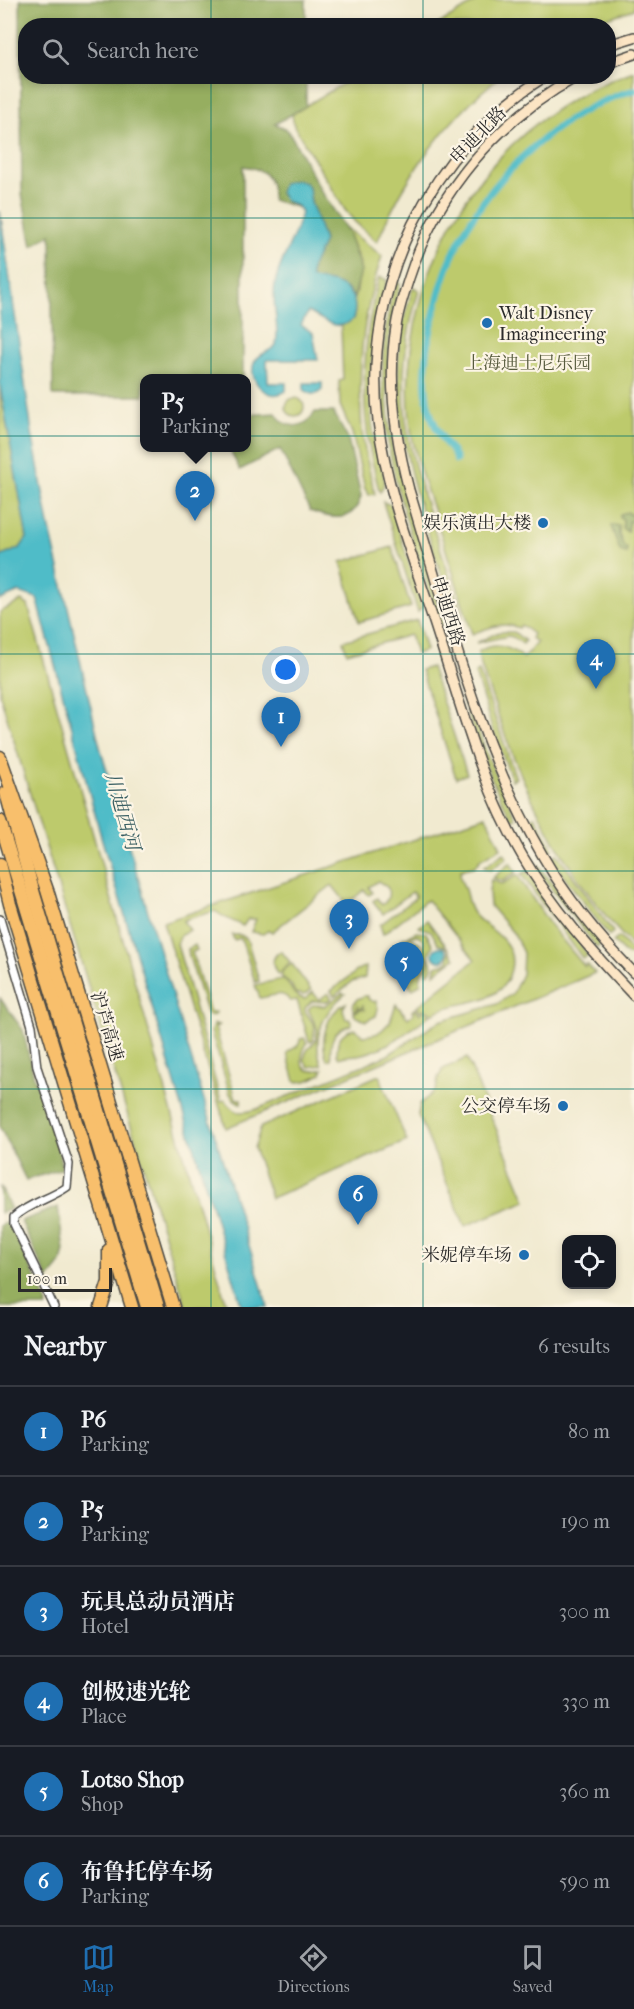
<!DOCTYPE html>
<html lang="en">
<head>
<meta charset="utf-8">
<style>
	:root { --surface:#171b24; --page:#242831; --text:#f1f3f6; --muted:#9ea1a6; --line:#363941; --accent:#1f6fb2 }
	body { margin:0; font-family:"IM FELL French Canon","Noto Serif SC",serif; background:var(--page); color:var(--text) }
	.controls { position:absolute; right:18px; bottom:18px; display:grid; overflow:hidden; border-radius:12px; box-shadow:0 3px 9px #0003 }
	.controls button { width:54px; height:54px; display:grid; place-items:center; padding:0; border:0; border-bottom:2px solid var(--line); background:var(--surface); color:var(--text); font:30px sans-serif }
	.scale { position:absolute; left:18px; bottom:15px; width:94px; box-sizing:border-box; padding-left:6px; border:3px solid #2b2b2b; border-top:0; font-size:16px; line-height:21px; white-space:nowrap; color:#2b2b2b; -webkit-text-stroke:4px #fcf5e5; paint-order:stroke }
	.you { position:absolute; left:286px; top:670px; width:21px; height:21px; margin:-15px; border:4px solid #fff; border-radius:50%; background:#1a73e8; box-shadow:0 0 0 9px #1a73e833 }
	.badge { display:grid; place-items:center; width:39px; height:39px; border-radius:50%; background:var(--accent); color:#fff; font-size:20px; font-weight:700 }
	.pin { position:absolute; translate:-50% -50px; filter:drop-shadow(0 2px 3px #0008) }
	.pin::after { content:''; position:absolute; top:32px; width:21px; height:18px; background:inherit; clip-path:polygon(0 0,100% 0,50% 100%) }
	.popup { position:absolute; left:140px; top:374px; width:111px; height:78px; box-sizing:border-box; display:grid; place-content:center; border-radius:12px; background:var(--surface); filter:drop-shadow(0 2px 4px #0005); font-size:20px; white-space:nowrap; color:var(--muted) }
	.popup b { font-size:22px; color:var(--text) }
	.popup::after { content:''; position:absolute; left:50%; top:100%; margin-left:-12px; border:12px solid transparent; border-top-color:var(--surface) }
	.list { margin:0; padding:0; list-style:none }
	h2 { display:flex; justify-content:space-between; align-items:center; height:78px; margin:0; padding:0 24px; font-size:26px }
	h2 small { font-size:20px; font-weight:400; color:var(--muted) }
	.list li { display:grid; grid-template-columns:39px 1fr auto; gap:18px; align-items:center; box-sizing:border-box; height:90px; padding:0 24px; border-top:2px solid var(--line) }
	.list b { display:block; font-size:22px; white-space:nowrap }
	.list p { margin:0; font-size:20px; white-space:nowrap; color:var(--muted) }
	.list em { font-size:20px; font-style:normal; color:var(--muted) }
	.icon { flex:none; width:33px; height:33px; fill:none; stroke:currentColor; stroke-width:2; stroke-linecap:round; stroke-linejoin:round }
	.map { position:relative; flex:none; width:634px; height:1307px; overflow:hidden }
	.search { position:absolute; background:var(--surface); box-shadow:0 3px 9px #0003; left:18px; right:18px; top:18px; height:66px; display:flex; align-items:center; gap:15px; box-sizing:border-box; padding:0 21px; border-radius:24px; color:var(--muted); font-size:22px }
	.sheet { height:618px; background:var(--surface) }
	nav { display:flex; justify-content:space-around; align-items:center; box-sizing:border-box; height:84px; border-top:2px solid var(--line); background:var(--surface); font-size:16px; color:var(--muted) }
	nav a { display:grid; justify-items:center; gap:3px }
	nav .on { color:var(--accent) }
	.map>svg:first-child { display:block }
	.green { fill:#bdca6c; stroke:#747a4c; stroke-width:1.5 }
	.forest { fill:#96ae60; stroke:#606c46; stroke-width:1.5 }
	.water { fill:#4fbcc8; stroke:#3d747a; stroke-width:1.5 }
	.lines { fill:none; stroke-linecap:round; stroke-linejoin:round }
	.canal { stroke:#4fbcc8; stroke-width:7 }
	.street-casing { stroke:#494844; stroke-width:10 }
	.secondary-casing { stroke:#494844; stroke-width:12 }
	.highway-casing { stroke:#494844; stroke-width:15 }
	.street { stroke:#fff; stroke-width:7 }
	.secondary { stroke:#fce5c4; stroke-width:9 }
	.highway { stroke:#f8bf6c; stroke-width:12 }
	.grid { fill:none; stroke:#0f766e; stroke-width:1.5; stroke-opacity:0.55 }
	.poi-dot { fill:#1f6fb2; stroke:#fcf5e5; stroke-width:2 }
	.labels { text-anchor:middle; stroke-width:4.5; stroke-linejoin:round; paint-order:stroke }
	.street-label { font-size:18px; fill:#2b2b2b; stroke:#fcf5e5 }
	.poi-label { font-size:18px; fill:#2b2b2b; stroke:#fcf5e5; text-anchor:end }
	.park-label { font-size:18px; fill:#575b3e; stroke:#fcf5e5 }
	.water-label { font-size:20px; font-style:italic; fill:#385e62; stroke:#fcf5e5 }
</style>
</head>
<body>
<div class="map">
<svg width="634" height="1307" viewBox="0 0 634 1307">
	<rect width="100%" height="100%" fill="#fcf5e5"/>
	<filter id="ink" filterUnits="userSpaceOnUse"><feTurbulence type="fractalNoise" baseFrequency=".0167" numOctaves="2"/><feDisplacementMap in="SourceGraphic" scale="12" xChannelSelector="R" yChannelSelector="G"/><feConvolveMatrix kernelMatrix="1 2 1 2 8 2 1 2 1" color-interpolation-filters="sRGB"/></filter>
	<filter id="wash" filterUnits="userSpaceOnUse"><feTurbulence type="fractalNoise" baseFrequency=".008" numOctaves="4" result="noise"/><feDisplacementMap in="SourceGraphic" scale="24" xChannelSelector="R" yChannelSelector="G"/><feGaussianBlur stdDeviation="1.35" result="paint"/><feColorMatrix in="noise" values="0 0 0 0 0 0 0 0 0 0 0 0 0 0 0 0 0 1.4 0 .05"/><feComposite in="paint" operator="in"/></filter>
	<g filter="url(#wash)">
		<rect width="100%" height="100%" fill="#f1ead0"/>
		<g class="green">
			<polygon points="479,0 634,0 634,9 587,25 437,25"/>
			<path d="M634 71V948C569 880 525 798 496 709 490 690 481 671 478 652 494 641 509 646 524 658L537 642 531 638 533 634 521 625 519 628C502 621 488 628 472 634 459 593 447 553 434 512 424 482 413 452 410 421 405 380 410 343 420 304 449 193 525 109 634 71Z"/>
			<path d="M354 77H499C443 123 406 174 377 242L355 222 345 210 294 126 292 114Z"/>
			<path d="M346 228 382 256C362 316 357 367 362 430 364 451 370 473 375 494L369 495 365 489 352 433 340 405 339 381 343 380 341 326 353 319 355 312 354 297 357 291 360 263Z"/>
			<path d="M379 277 387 280C373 331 366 386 374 439 376 454 391 480 380 492 376 482 375 471 372 461 359 399 363 338 379 277Z"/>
			<path d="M395 282 400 284 390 326 387 395 389 421 394 454 446 622 440 625C402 507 361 407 395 282Z"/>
			<path d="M413 287 419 290C409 323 403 355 404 390 404 435 418 478 431 520 442 553 452 585 462 617L456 619C428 531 392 444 399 350 400 329 407 308 413 287Z"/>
			<polygon points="0,386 27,538 20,548 0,557"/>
			<circle cx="295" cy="407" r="9"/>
			<polygon points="383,502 391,505 421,602 422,608 418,612"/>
			<polygon points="392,547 411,607 359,622 341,562"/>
			<polygon points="21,601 28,605 227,1307 186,1307 0,695 0,612"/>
			<polygon points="417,620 426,650 416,654 410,635 347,653 343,641"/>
			<polygon points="499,632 514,632 525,641 523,644 513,637 508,636 476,643"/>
			<polygon points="431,667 467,774 456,778 421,670"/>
			<polygon points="479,671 516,778 512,780 492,728 475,673"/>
			<path d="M460 677 488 757 516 818 512 820C488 776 470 727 457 678Z"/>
			<path d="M486 816 501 848 481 859 475 866 461 870C459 878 461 880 464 887 468 896 467 905 473 913 481 924 496 930 504 941 518 957 512 982 495 993 477 1005 453 1002 434 1013L424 1009 420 1011 417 1007 475 960 427 900 383 934 380 925 416 897 412 892 383 914 373 901 377 898 382 905C389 900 389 895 388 888L378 881 369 887 372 893 369 895 364 890 347 904 332 885 272 932 269 930 263 934 251 932 256 919H248L243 926C233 921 224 918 215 911L187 919 183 921 190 930 181 935 177 944 221 1101 225 1100C233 1114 242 1114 257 1109L388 1055 440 1021 497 1004 513 993 522 974 523 953 514 934 490 906 489 891 491 880 502 884 517 875 551 926 585 967 587 964 595 973 226 1128 163 922Z"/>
			<polygon points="535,816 553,849 548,852 529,819"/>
			<polygon points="504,853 507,858 490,870 484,867"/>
			<polygon points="557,854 613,932 609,936 550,858"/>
			<polygon points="510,863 516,872 503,881 493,878"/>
			<polygon points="537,864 601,943 597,948 536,869 535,866"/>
			<polygon points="527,871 588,955 583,959 521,874"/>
			<polygon points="427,920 455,958 435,973 436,966 443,964 448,961 449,950 446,947 438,944 431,931 419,927"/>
			<path d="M416 932 426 933 433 945 429 954C429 962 436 966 428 974L426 971 428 959 423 954 424 940 417 935C411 936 408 940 403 941L402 939Z"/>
			<polygon points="232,935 241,935 247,939 259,981 255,982 241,938 234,940"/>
			<polygon points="619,937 634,954 634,955 627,955 613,942"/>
			<polygon points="413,939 420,943 420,954 425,963 420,979 421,983 413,989 402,976 410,969 418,967 420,963 418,958 411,956 414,948 409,942"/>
			<polygon points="195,945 197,950 192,952 210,1013 216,1012 215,1015 208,1016 206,1012 189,956 188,949"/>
			<path d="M281 951 290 962 278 975C271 965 271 957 281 951Z"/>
			<polygon points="292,964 311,990 304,995 295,993 291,984 281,976 283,970"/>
			<polygon points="366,967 365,978 352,982 334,996 331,991 361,968"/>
			<path d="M282 979C295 986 288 995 305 999L313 992 319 1000 328 993 331 997V999L326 1002 312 1001 305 1008V1011L315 1026 313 1040 311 1042 309 1041 297 1000 290 1001C282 989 272 997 260 998L255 985Z"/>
			<path d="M342 993 345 994C323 1012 311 1038 322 1065L309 1067 304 1060C305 1049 310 1048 316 1040L317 1028 308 1009 313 1005 325 1006Z"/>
			<polygon points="364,996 368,996 368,999 374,1002 376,1001 378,1008 376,1016 366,1021 356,1017 353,1013 361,1009 366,1010 363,1008 363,1004 362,1008 358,1009 358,1005 357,1010 353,1011 353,1005 357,999"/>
			<path d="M346 1003 343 1009 346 1019 349 1018 352 1023 351 1025C333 1029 329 1042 331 1059L327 1060C319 1040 326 1013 346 1003Z"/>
			<path d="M396 1004 408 1018 414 1013 412 1011 415 1008 420 1014 424 1011 431 1014C411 1030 384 1051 358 1055 351 1056 346 1055 339 1058L337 1055C336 1041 341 1031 355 1029L363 1036 376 1034 382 1030 390 1022Z"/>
			<polygon points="214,1024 219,1025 215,1027 236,1099 241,1099 241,1104 234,1100 230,1094 211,1031"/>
			<path d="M304 1038 307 1043C298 1059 299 1076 323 1069L321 1074C313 1078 304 1084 295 1081L287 1053C292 1047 300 1049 300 1039Z"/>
			<polygon points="467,1058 526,1201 465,1226 418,1115 420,1104 436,1090 438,1078 443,1069"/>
			<polygon points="379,1075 407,1141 271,1198 254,1148 261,1127"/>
		</g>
		<g class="forest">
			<path d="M20 0H306V25L26 26V76L306 77V106L275 124 286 129 292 137 320 189 348 232 361 271 354 297C341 279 326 286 311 278V269L324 241 311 202 309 188 286 201 299 208 272 200C273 177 266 169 243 166V378H144V396H53L51 234 32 246 22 194Z"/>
			<path d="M315 412H333L348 439 361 496C354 524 331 519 310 511L280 449 240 470 229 448H246V415L276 413C286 431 306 429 315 412Z"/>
			<polygon points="628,512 630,515 634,514 634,521 629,521 628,532 623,529 623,519 620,518 620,514"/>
			<polygon points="614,525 619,526 619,535 624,547 627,548 626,553 620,551 611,526"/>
			<polygon points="0,998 23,1030 34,1077 55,1133 62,1169 26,1180 0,1127"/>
			<polygon points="0,1186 11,1209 0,1213"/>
			<polygon points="58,1207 64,1250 61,1263 48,1280 21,1221"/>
			<polygon points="9,1222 46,1300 47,1307 0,1307 0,1225"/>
		</g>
		<g class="water">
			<path d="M296 180 306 183 309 188 311 202 324 241 311 269V277C318 282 324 280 331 282 350 286 359 301 353 319 338 334 323 319 308 312L301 325 313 333 318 360H267L268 383H286V391C269 403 247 381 254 363 257 354 270 352 276 345 280 323 270 301 276 279 282 256 297 236 301 212L297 206 286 201 280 193 283 183Z"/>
			<polygon points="0,211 32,433 49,525 100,747 184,1035 268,1307 242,1307 102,840 37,598 19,592 0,600 0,557 20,548 27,538 0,386"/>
			<polygon points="304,383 322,383 322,390 317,394 311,394 304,390"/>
			<circle cx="440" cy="954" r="7"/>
		</g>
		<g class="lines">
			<path class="canal" d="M456 460C454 452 449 448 444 441 434 426 427 409 426 390 424 366 428 342 433 318 438 298 443 277 452 257 483 184 556 112 634 90"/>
		</g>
	</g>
	<g filter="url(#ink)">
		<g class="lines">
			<g class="street-casing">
				<path id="street" d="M0 919 32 1026 37 1067 69 1164 67 1187C50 1199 29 1203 14 1217V1224L54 1307"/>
			</g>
			<g class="secondary-casing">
				<g id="secondary">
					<polyline points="608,45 634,37"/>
					<polyline points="608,63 634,54"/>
					<path d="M546 76C430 147 362 286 378 421 386 489 412 556 434 622 460 701 480 784 523 857 553 908 593 953 634 996"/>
					<path d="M578 76C497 120 437 191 409 278 404 294 398 310 396 327 387 382 395 437 409 490 447 614 478 746 544 858 568 900 600 938 634 973"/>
				</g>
			</g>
			<g class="highway-casing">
				<g id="highway">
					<polyline points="0,757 47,890 173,1307"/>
					<polyline points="6,793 34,894 158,1307"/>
					<polyline points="0,821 147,1307"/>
					<polyline points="0,864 10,904 132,1307"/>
					<polyline points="101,1307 109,1282 109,1250"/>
				</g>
			</g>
			<use href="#street" class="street"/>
			<use href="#secondary" class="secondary"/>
			<use href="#highway" class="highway"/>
		</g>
	</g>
	<path class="grid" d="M211 0V26M423 0V26M211 76V1307M423 76V1307M0 218H634M0 436H634M0 654H634M0 871H634M0 1089H634"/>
	<g class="poi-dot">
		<circle cx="487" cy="323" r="6"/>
		<circle cx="543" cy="523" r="6"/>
		<circle cx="563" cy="1106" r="6"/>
		<circle cx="524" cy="1255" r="6"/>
	</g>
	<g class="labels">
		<g class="street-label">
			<text transform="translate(478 135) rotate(-46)" y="6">申迪北路</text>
			<text transform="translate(448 611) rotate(72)" y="6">申迪西路</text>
			<text transform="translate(107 1026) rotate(73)" y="6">沪芦高速</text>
		</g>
		<g class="poi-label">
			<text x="499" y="319" text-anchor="start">Walt Disney<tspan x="499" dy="21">Imagineering</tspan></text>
			<text x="531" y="529">娱乐演出大楼</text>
			<text x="551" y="1112">公交停车场</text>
			<text x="512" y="1261">米妮停车场</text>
		</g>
		<g class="park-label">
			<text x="528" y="369">上海迪士尼乐园</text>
		</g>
		<g class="water-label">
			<text transform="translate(123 811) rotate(74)" y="7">川迪西河</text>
		</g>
	</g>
</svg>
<div class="controls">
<button><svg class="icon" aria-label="locate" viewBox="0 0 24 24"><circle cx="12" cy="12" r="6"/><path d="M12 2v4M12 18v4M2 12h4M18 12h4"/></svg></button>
</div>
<div class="scale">100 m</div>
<div class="you"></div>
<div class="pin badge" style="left:281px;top:747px">1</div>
<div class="pin badge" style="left:195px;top:521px">2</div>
<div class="popup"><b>P5</b>Parking</div>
<div class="pin badge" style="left:349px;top:949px">3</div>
<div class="pin badge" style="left:596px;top:689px">4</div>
<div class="pin badge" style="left:404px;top:992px">5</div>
<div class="pin badge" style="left:358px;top:1225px">6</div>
<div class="search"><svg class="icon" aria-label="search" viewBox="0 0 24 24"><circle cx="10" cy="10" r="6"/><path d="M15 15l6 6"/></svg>Search here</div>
</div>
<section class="sheet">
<h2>Nearby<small>6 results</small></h2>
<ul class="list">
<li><span class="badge">1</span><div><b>P6</b><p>Parking</p></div><em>80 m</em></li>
<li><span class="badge">2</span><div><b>P5</b><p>Parking</p></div><em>190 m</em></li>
<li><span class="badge">3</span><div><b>玩具总动员酒店</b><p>Hotel</p></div><em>300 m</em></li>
<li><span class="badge">4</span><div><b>创极速光轮</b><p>Place</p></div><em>330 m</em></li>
<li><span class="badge">5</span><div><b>Lotso Shop</b><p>Shop</p></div><em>360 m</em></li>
<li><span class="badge">6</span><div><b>布鲁托停车场</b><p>Parking</p></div><em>590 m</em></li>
</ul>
</section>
<nav>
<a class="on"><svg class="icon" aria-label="map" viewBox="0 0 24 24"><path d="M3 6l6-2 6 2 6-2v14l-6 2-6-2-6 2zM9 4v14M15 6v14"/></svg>Map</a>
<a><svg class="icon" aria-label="directions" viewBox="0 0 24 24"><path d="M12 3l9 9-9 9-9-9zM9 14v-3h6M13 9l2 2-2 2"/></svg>Directions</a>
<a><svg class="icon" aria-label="saved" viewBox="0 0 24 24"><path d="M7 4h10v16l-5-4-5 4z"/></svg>Saved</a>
</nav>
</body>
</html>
